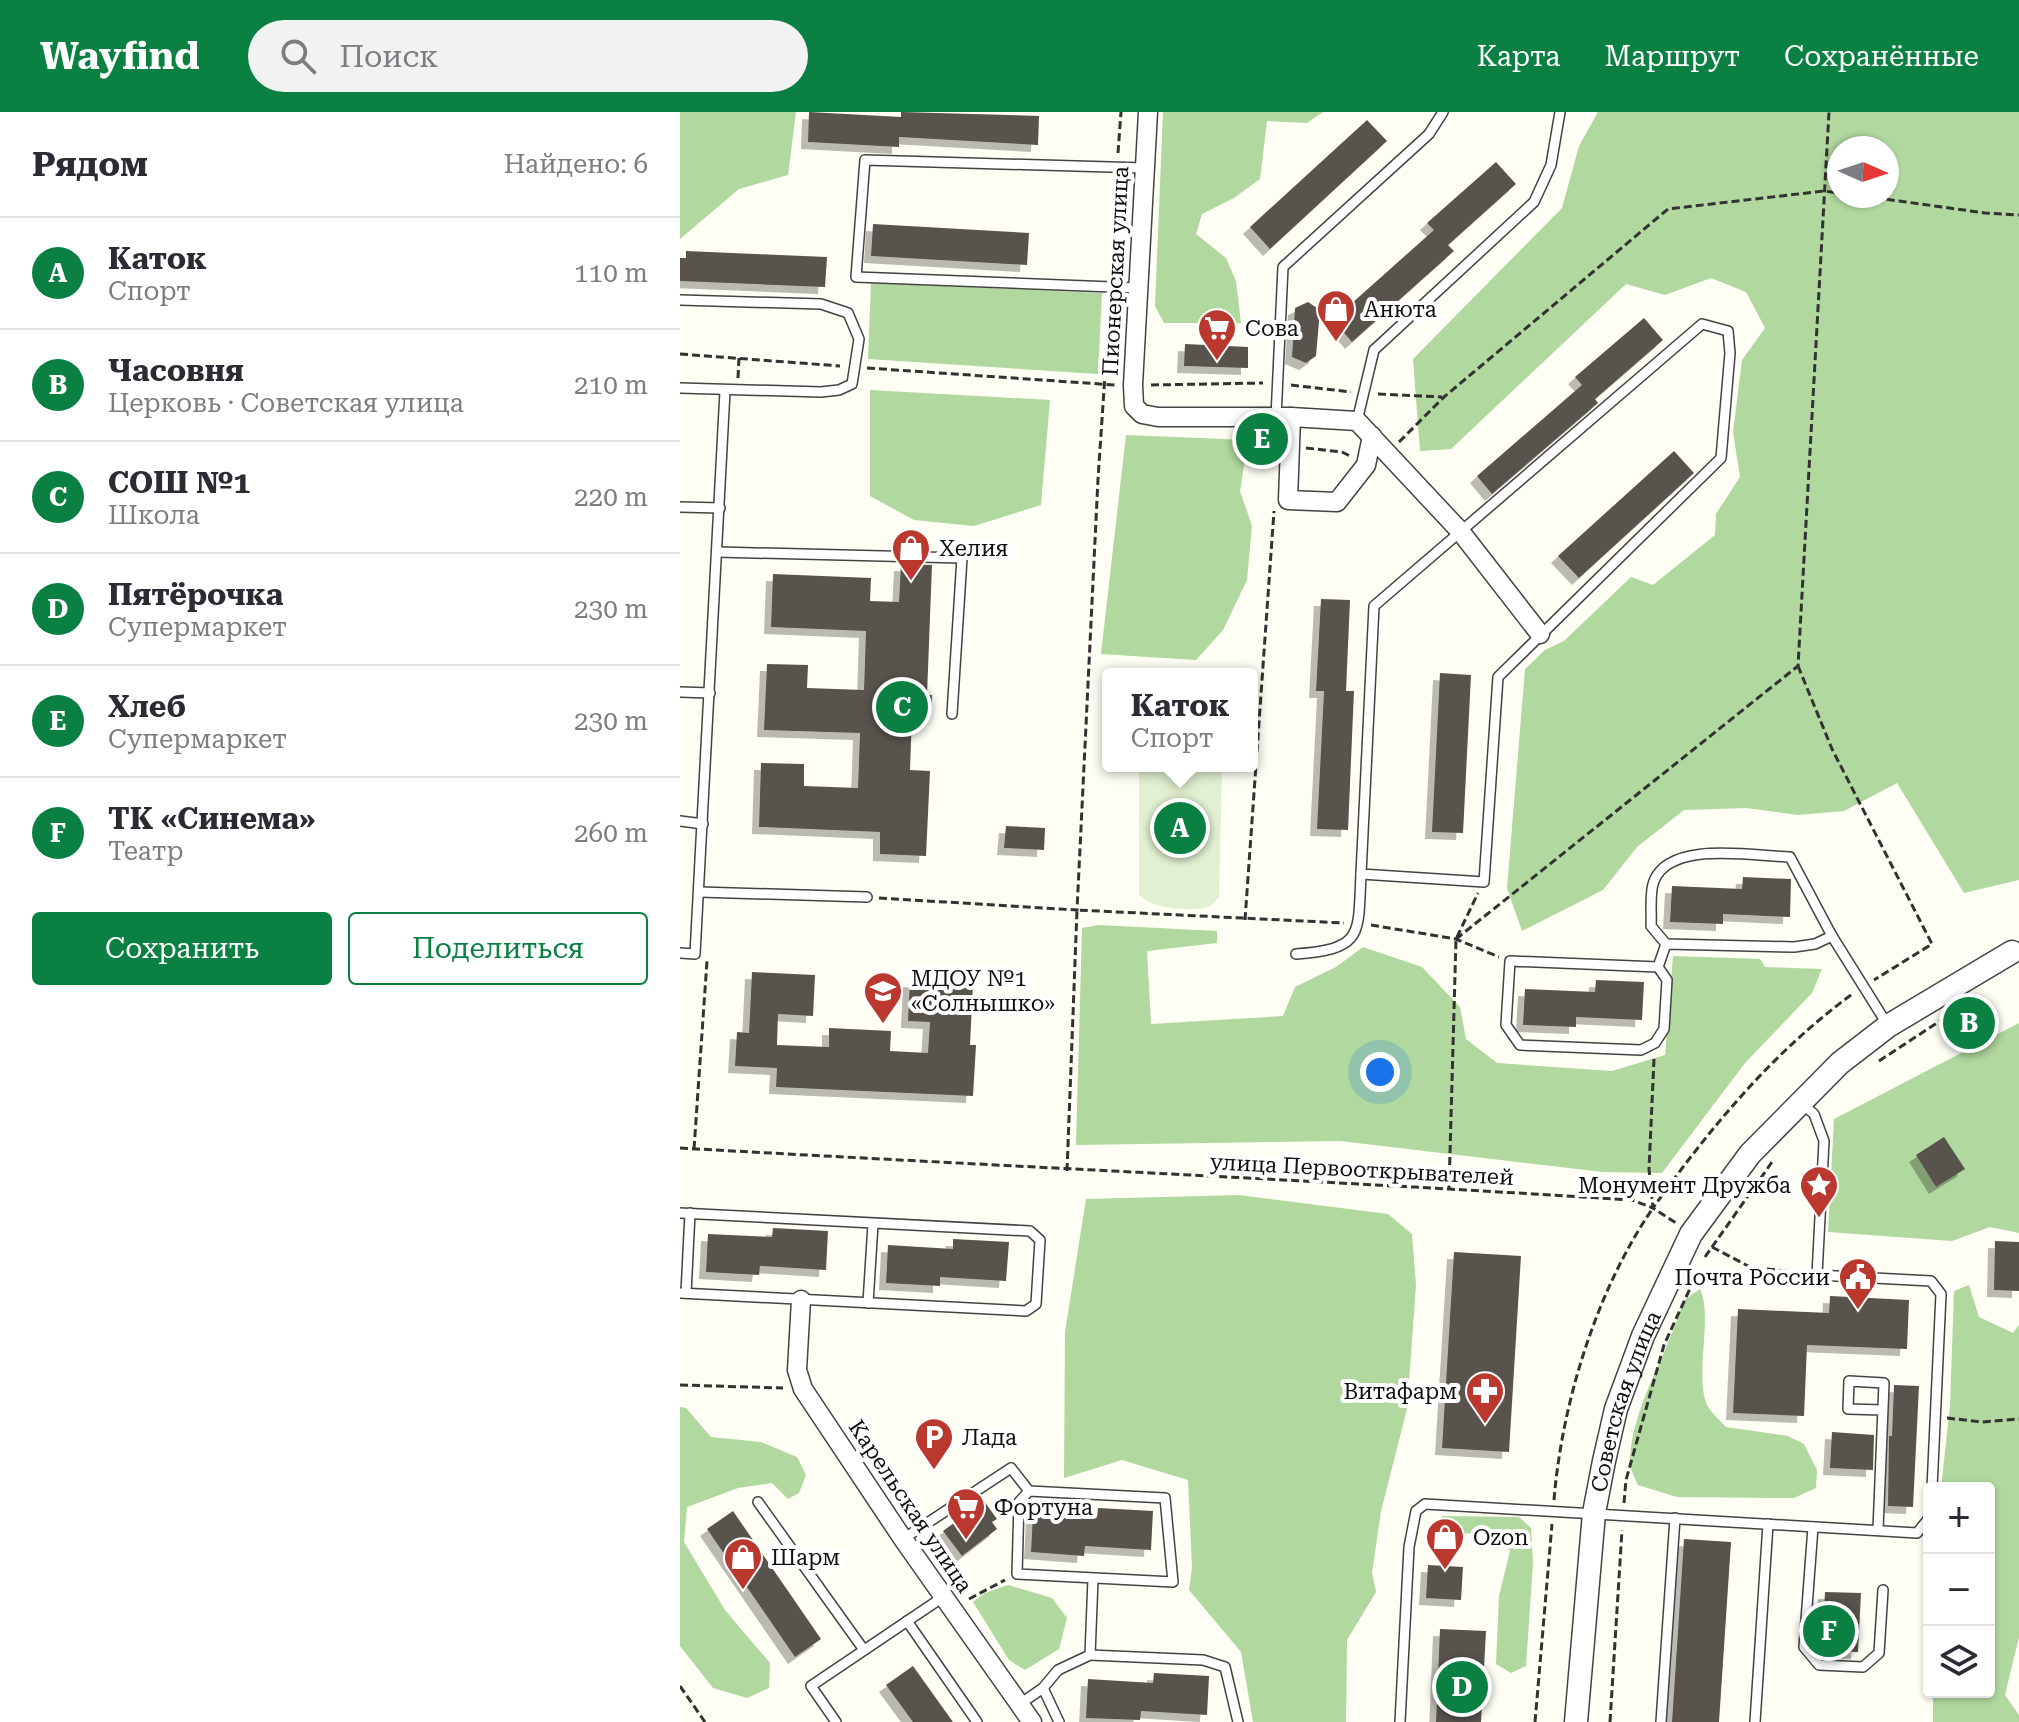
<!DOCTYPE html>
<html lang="ru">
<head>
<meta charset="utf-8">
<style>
	:root { --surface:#fff; --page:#f2f2f3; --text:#2b2b33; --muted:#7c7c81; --line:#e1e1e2; --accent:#0b8043 }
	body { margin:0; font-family:"Roboto Serif",serif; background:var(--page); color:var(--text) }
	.controls { position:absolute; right:24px; bottom:24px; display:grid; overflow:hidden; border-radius:8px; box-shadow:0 2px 6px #0004 }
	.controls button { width:72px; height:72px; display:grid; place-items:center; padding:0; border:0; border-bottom:2px solid var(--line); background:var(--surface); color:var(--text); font:40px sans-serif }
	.compass { position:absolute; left:1147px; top:24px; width:72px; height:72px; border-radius:50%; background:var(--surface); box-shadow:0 2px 6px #0004; rotate:93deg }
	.you { position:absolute; left:700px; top:960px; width:28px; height:28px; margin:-20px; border:6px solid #fff; border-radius:50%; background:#1a73e8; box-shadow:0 0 0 12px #1a73e833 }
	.badge { display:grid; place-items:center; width:52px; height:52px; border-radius:50%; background:var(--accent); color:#fff; font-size:26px; font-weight:700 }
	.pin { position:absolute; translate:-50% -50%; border:4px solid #fff; box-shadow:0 2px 8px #0006 }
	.popup { position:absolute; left:422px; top:556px; width:156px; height:104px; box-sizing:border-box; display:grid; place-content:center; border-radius:8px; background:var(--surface); filter:drop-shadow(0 2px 6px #0005); font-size:26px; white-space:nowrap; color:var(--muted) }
	.popup b { font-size:30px; color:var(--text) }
	.popup::after { content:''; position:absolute; left:50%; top:100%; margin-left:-16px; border:16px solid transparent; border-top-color:var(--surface) }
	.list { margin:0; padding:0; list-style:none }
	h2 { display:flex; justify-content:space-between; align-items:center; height:104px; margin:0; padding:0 32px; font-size:34px }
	h2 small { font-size:26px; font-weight:400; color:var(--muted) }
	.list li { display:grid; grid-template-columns:52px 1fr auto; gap:24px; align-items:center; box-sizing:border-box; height:112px; padding:0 32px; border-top:2px solid var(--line) }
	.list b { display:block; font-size:30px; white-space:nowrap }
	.list p { margin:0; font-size:26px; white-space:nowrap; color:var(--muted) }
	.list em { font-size:26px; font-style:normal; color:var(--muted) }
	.actions { display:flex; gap:16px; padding:24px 32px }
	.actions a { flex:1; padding:18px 0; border:2px solid var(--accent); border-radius:8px; text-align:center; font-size:28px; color:var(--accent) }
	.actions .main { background:var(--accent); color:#fff }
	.icon { flex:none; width:44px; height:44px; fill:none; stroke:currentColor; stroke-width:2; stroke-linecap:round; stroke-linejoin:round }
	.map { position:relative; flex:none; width:1339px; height:1610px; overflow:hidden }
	header { display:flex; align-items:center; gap:48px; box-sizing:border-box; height:112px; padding:0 40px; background:var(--accent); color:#fff }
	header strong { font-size:38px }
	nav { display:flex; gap:44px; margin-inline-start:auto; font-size:28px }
	.search { width:560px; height:72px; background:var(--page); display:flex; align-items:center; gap:20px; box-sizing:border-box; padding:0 28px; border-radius:44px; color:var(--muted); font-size:30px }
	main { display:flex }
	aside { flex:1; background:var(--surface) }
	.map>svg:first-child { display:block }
	.forest { fill:#b1d89e; fill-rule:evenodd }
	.pitch { fill:#e1f0d0 }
	.building { fill:#58534d; filter:url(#shadow) }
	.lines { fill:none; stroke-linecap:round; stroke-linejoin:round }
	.service-casing { stroke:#434343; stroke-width:12 }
	.minor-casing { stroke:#434343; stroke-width:21 }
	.tertiary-casing { stroke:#434343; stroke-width:25 }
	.path { stroke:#323232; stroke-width:3; stroke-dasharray:8 4; stroke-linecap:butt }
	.service { stroke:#fff; stroke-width:9 }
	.minor { stroke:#fff; stroke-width:18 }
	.tertiary { stroke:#fff; stroke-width:22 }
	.labels { text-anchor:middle; stroke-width:8; stroke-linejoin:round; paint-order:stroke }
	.street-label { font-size:22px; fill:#101010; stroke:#fff }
	.poi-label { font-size:22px; fill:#101010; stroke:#fff; text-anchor:start }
</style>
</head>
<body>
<header>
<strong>Wayfind</strong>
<div class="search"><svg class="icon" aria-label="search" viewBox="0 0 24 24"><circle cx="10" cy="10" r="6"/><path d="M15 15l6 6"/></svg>Поиск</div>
<nav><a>Карта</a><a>Маршрут</a><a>Сохранённые</a></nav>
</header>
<main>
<aside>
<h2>Рядом<small>Найдено: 6</small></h2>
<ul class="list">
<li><span class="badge">A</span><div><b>Каток</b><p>Спорт</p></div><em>110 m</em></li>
<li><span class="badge">B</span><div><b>Часовня</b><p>Церковь · Советская улица</p></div><em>210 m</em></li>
<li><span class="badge">C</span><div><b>СОШ №1</b><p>Школа</p></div><em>220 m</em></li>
<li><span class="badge">D</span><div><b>Пятёрочка</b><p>Супермаркет</p></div><em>230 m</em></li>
<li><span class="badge">E</span><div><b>Хлеб</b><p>Супермаркет</p></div><em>230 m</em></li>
<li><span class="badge">F</span><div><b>ТК «Синема»</b><p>Театр</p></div><em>260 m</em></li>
</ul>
<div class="actions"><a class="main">Сохранить</a><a>Поделиться</a></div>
</aside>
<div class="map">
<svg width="1339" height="1610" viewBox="0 0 1339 1610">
	<defs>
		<filter id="shadow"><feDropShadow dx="-7" dy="7" stdDeviation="0" flood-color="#0004"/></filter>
	</defs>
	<rect width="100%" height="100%" fill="#fefef4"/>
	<g class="forest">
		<polygon points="0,0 116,0 108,63 59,77 0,127"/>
		<polygon points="483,0 643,0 627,11 587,9 580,67 554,86 522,102 516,122 546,146 556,169 561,211 484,211 475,194"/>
		<path d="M918 0H1339V768L1284 781 1217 671 1164 699 1118 703 1066 696 1004 698 957 735 923 778 842 819 827 776 845 557 865 538 884 529 951 465 973 473 1035 423 1036 402 1060 365 1053 320 1062 248 1085 216 1066 180 1031 166 985 183 946 172 771 337 740 339 733 247 882 96 899 34ZM1159 36H1207V84H1159Z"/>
		<polygon points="191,171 422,181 418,262 188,247"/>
		<polygon points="190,278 370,288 361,393 294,414 234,408 190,384"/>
		<polygon points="446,323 568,328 560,379 572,414 567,468 543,518 516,548 421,542"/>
		<polygon points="419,813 537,819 537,831 467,839 471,912 603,904 615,875 656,855 683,835 742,855 780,895 786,927 817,951 932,959 985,943 993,844 1080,847 1085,855 1142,857 1132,881 1065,951 982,1061 923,1060 660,1029 396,1033 402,816"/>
		<polygon points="1339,911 1339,1121 1310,1115 1272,1129 1148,1120 1154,1007"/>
		<polygon points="559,1083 708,1102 732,1122 736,1173 727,1297 701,1399 692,1461 696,1480 667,1528 666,1610 573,1610 561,1540 509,1478 512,1455 508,1368 442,1348 384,1366 385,1220 406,1087"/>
		<polygon points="1289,1173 1299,1205 1333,1221 1339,1213 1339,1525 1325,1583 1339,1603 1339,1610 1253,1610 1253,1580 1309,1580 1309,1376 1261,1376 1270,1294 1274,1179"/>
		<path d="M1020 1177C1033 1205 1015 1258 1026 1291 1029 1299 1040 1308 1046 1315L1108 1324 1124 1332 1137 1358 1136 1376 1114 1386 997 1385 958 1373C955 1366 950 1357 950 1349 951 1295 989 1242 1003 1189Z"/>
		<polygon points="0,1295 6,1296 31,1325 81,1330 117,1345 126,1363 119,1381 108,1387 92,1371 58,1376 7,1395 4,1430 45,1498 90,1551 89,1576 67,1586 33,1576 0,1534"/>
		<polygon points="762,1404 839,1405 851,1416 853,1451 846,1554 831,1561 816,1552 819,1484 830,1439 812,1422 771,1421 757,1414"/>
		<polygon points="328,1473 372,1486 387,1506 379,1537 345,1558 329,1548 293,1490 305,1481"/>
	</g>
	<path class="pitch" d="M459 654H542L539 785C535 790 531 795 523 796 507 799 468 796 459 782Z"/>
	<g class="building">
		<polygon points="129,0 221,5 221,0 359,4 358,33 219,25 219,35 128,30"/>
		<polygon points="687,8 707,29 590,137 570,115"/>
		<polygon points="816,50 836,72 768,133 774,139 672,230 653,208 754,118 747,111"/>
		<polygon points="193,112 349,121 347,153 191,144"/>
		<polygon points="6,139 147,145 145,175 0,169 0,146 6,146"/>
		<polygon points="628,190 640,198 636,244 626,251 612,245 615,196"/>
		<polygon points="964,206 983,228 915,287 918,291 812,382 797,364 902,273 895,265"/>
		<polygon points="505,232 568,235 568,256 504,254"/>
		<polygon points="994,339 1014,361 899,466 878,444"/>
		<polygon points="221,452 252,453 247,583 252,583 251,602 232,601 230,658 250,659 246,744 200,742 200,720 79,715 81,651 124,652 124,674 178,676 180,621 84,618 87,552 128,553 127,576 184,578 186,519 91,515 93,462 191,466 190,489 219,490"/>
		<polygon points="641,487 670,488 666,579 674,579 668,718 637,717 644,579 636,579"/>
		<polygon points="760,561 791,563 783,721 752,720"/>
		<polygon points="326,714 365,716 364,738 324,736"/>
		<polygon points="1063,765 1111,767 1110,805 1043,802 1043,812 990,810 992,774 1062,777"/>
		<polygon points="72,860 135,863 133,904 98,902 97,933 149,935 149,916 211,919 210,939 248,941 250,910 228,909 230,868 293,871 290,933 296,933 293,984 96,975 97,956 55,954 57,920 69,921"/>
		<polygon points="916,868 964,870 962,908 896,905 896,915 843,913 845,877 915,880"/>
		<polygon points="1264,1025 1285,1057 1256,1075 1236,1043"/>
		<polygon points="93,1116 148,1119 146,1158 80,1154 79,1163 26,1160 28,1122 92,1125"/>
		<polygon points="273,1127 329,1130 326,1169 260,1165 260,1174 206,1171 208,1133 273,1137"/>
		<polygon points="1315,1129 1339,1130 1339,1179 1314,1178"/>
		<polygon points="774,1140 841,1144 829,1340 762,1336"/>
		<polygon points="1150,1184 1229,1188 1227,1237 1127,1233 1124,1304 1053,1301 1058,1197 1149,1201"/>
		<polygon points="1214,1273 1239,1274 1233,1395 1208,1394 1209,1324 1212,1324"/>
		<polygon points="1152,1320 1194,1323 1193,1358 1150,1356"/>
		<polygon points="304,1389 317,1407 312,1410 317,1417 282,1444 263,1419"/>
		<polygon points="418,1396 473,1399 471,1438 405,1434 404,1444 351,1440 353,1402 417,1406"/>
		<polygon points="53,1399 141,1527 115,1545 27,1417"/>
		<polygon points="1004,1427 1051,1430 1039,1610 992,1610"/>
		<polygon points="748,1453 783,1455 781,1488 746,1486"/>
		<polygon points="1145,1480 1181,1481 1178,1540 1142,1539"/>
		<polygon points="760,1517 806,1519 801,1610 756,1610"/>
		<polygon points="233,1554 273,1610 233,1610 206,1573"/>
		<polygon points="474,1561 529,1564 527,1603 461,1599 460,1608 406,1606 408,1567 473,1571"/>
	</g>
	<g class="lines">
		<g class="service-casing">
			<g id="service">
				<polyline points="458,176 176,165 185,48 464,56"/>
				<polyline points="0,188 141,192 168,201 179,227 172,272 159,278 141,280 0,276"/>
				<polygon points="1022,212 1048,219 1050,241 1041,346 818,565 804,770 681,762 694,494"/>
				<polyline points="596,305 603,155 749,22 763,0"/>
				<polyline points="677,309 694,238 854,90 871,53 880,0"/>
				<polyline points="0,395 40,396"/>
				<polyline points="38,440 282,446 272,602"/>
				<polyline points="0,580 30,581"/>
				<polyline points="0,709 23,712"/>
				<polyline points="20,780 187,785"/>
				<path d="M986 832 971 814C972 801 969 781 974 769 990 728 1073 744 1110 745L1152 824 1207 912"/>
				<polyline points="0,841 15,842 45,279"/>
				<path d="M616 842C684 837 678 823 681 762"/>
				<polygon points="830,849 978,855 987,868 984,917 975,931 961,938 840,933 826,913"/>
				<polyline points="978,855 986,832 1114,835 1135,832 1152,824"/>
				<polyline points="1122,992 1134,1002 1144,1029 1137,1163 1251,1169 1261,1182 1252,1376"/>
				<polyline points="0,1101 350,1119 360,1128 356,1192 346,1199 0,1181"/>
				<polyline points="6,1181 10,1101"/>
				<polyline points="188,1191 193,1112"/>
				<polygon points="349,1379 485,1386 493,1470 337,1462 339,1390"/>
				<polyline points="78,1390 184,1538"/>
				<polyline points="1133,1415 1124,1535 1139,1553 1183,1555 1199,1541 1203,1478"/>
				<polyline points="1198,1418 1204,1271 1169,1269 1168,1297 1203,1298"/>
				<polyline points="223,1427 331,1356 349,1379"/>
				<polyline points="227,1509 297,1610"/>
				<polyline points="410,1543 523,1548 545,1555 558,1610"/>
				<polyline points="363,1576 379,1610"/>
				<polyline points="340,1592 363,1576 378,1558 410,1543 413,1467"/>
				<polyline points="156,1610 131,1574 263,1485"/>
				<polyline points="720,1610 729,1435 736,1399 745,1392 1237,1421 1249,1406"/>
				<polyline points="981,1610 995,1406"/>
				<polyline points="1075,1610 1088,1412"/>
			</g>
		</g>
		<g class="minor-casing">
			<g id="minor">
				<polyline points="468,0 453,273 454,294 462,302 478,305 611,305 677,309 780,419 860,522"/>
				<polyline points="611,305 608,388 657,390 686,353 692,324"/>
				<polyline points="121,1188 117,1258 123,1277 223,1427 352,1610"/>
			</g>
		</g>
		<g class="tertiary-casing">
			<g id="tertiary">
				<path id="s1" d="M896 1610 914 1401 924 1349 936 1297 963 1224 1011 1122 1070 1042 1160 951 1208 914 1332 840"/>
			</g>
		</g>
		<g class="path">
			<polyline points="438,41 441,0"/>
			<polyline points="1183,84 1305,101 1339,103"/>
			<polyline points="432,161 436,69"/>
			<polyline points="0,242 160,254"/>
			<polyline points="187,256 435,273"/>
			<polyline points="58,266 59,246"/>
			<polyline points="471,273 583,271"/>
			<polyline points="611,273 671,280"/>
			<polyline points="698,282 762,285"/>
			<polyline points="719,330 764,285 988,97 1144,79 1159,81"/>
			<polyline points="626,336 662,340 670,344"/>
			<polyline points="1118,554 1152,637 1252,832 1194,868"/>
			<polyline points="199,786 397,798 418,367 430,188"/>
			<polyline points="565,808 594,399"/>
			<polyline points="691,813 776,827 819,845"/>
			<polyline points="776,827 1118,554 1149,0"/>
			<polyline points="974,947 969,1057 973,1096 996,1111"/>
			<polyline points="1199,949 1269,903"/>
			<path d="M0 1036C317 1054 635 1068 952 1088L973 1096C1030 1016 1092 941 1171 883"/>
			<polyline points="14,1037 27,849"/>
			<polyline points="387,1059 397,798 664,811"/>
			<polyline points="769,1077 776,827 798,781"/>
			<polyline points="1032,1135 1070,1155 1123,1161"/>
			<polyline points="1025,1145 1092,1050"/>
			<polyline points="0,1273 103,1276"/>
			<polyline points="1267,1306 1302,1310 1339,1307"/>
			<path d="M874 1388C882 1290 917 1177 973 1096"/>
			<polyline points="944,1391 946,1368 984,1233 1013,1170"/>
			<polyline points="289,1487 325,1468"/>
			<polyline points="0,1574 25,1610"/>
			<polyline points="855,1610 872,1412"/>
			<polyline points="930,1610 942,1418"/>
		</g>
		<use href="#service" class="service"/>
		<use href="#minor" class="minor"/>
		<use href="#tertiary" class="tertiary"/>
	</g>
	<defs>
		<g id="shop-pin" transform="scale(2)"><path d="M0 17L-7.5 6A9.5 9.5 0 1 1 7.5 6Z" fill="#ba382e" stroke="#fff"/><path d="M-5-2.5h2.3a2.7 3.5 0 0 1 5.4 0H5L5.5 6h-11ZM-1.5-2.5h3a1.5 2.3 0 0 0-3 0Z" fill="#fff"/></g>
		<g id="supermarket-pin" transform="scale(2)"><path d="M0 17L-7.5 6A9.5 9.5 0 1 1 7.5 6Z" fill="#ba382e" stroke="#fff"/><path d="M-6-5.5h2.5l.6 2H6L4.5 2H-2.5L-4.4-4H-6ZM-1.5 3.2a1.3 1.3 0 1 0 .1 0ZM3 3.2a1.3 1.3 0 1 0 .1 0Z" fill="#fff"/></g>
		<g id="school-pin" transform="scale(2)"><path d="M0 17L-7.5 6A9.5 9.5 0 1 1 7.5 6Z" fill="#ba382e" stroke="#fff"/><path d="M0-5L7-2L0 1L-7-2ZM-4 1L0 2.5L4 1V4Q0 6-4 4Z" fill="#fff"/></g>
		<g id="sight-pin" transform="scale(2)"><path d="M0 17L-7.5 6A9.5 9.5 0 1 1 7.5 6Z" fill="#ba382e" stroke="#fff"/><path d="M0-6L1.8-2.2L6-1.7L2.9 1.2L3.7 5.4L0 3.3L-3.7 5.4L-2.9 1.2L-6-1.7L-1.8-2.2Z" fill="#fff"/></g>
		<g id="civic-pin" transform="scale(2)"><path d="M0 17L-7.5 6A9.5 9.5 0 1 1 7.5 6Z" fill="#ba382e" stroke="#fff"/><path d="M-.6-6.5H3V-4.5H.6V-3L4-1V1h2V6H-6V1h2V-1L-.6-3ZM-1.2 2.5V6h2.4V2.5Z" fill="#fff"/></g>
		<g id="pharmacy-pin" transform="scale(2)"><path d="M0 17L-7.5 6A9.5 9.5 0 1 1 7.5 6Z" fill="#ba382e" stroke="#fff"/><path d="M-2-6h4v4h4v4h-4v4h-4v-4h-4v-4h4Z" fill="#fff"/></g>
		<g id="parking-pin" transform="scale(2)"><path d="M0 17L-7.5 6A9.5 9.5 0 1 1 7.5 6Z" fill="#ba382e" stroke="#fff"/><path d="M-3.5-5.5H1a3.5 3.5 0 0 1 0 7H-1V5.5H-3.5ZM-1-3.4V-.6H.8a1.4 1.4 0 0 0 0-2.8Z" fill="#fff"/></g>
	</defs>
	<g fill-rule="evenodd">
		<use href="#shop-pin" x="656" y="197"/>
		<use href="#supermarket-pin" x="537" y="216"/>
		<use href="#shop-pin" x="231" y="436"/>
		<use href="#school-pin" x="203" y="879"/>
		<use href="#sight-pin" x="1139" y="1073"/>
		<use href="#civic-pin" x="1178" y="1165"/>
		<use href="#pharmacy-pin" x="805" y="1279"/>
		<use href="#parking-pin" x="254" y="1325"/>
		<use href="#supermarket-pin" x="286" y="1395"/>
		<use href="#shop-pin" x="765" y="1425"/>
		<use href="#shop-pin" x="63" y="1445"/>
	</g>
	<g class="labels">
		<g class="street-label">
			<text transform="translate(435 159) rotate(-87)" y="8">Пионерская улица</text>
			<text transform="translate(682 1057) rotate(3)" y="8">улица Первооткрывателей</text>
			<text dy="8" stroke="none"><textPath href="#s1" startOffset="326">Советская улица</textPath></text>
			<text transform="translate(231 1394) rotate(56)" y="8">Карельская улица</text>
		</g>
		<g class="poi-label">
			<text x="684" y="205">Анюта</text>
			<text x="565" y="224">Сова</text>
			<text x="259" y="444">Хелия</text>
			<text x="231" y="874">МДОУ №1<tspan x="231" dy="25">«Солнышко»</tspan></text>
			<text x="1111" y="1081" text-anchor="end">Монумент Дружба</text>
			<text x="1150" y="1173" text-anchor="end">Почта России</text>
			<text x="777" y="1287" text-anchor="end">Витафарм</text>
			<text x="282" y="1333">Лада</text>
			<text x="314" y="1403">Фортуна</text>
			<text x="793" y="1433">Ozon</text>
			<text x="91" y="1453">Шарм</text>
		</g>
	</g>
</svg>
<div class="controls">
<button>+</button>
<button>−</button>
<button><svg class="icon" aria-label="layers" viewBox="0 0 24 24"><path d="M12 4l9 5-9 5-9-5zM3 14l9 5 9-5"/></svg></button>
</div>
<svg class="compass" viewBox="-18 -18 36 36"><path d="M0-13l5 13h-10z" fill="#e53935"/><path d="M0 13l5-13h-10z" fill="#7c7c81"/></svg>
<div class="you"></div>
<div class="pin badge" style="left:500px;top:716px">A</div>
<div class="popup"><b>Каток</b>Спорт</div>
<div class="pin badge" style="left:1289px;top:911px">B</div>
<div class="pin badge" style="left:222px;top:595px">C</div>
<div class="pin badge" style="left:782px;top:1575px">D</div>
<div class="pin badge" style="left:582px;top:327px">E</div>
<div class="pin badge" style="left:1149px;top:1519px">F</div>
</div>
</main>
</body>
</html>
